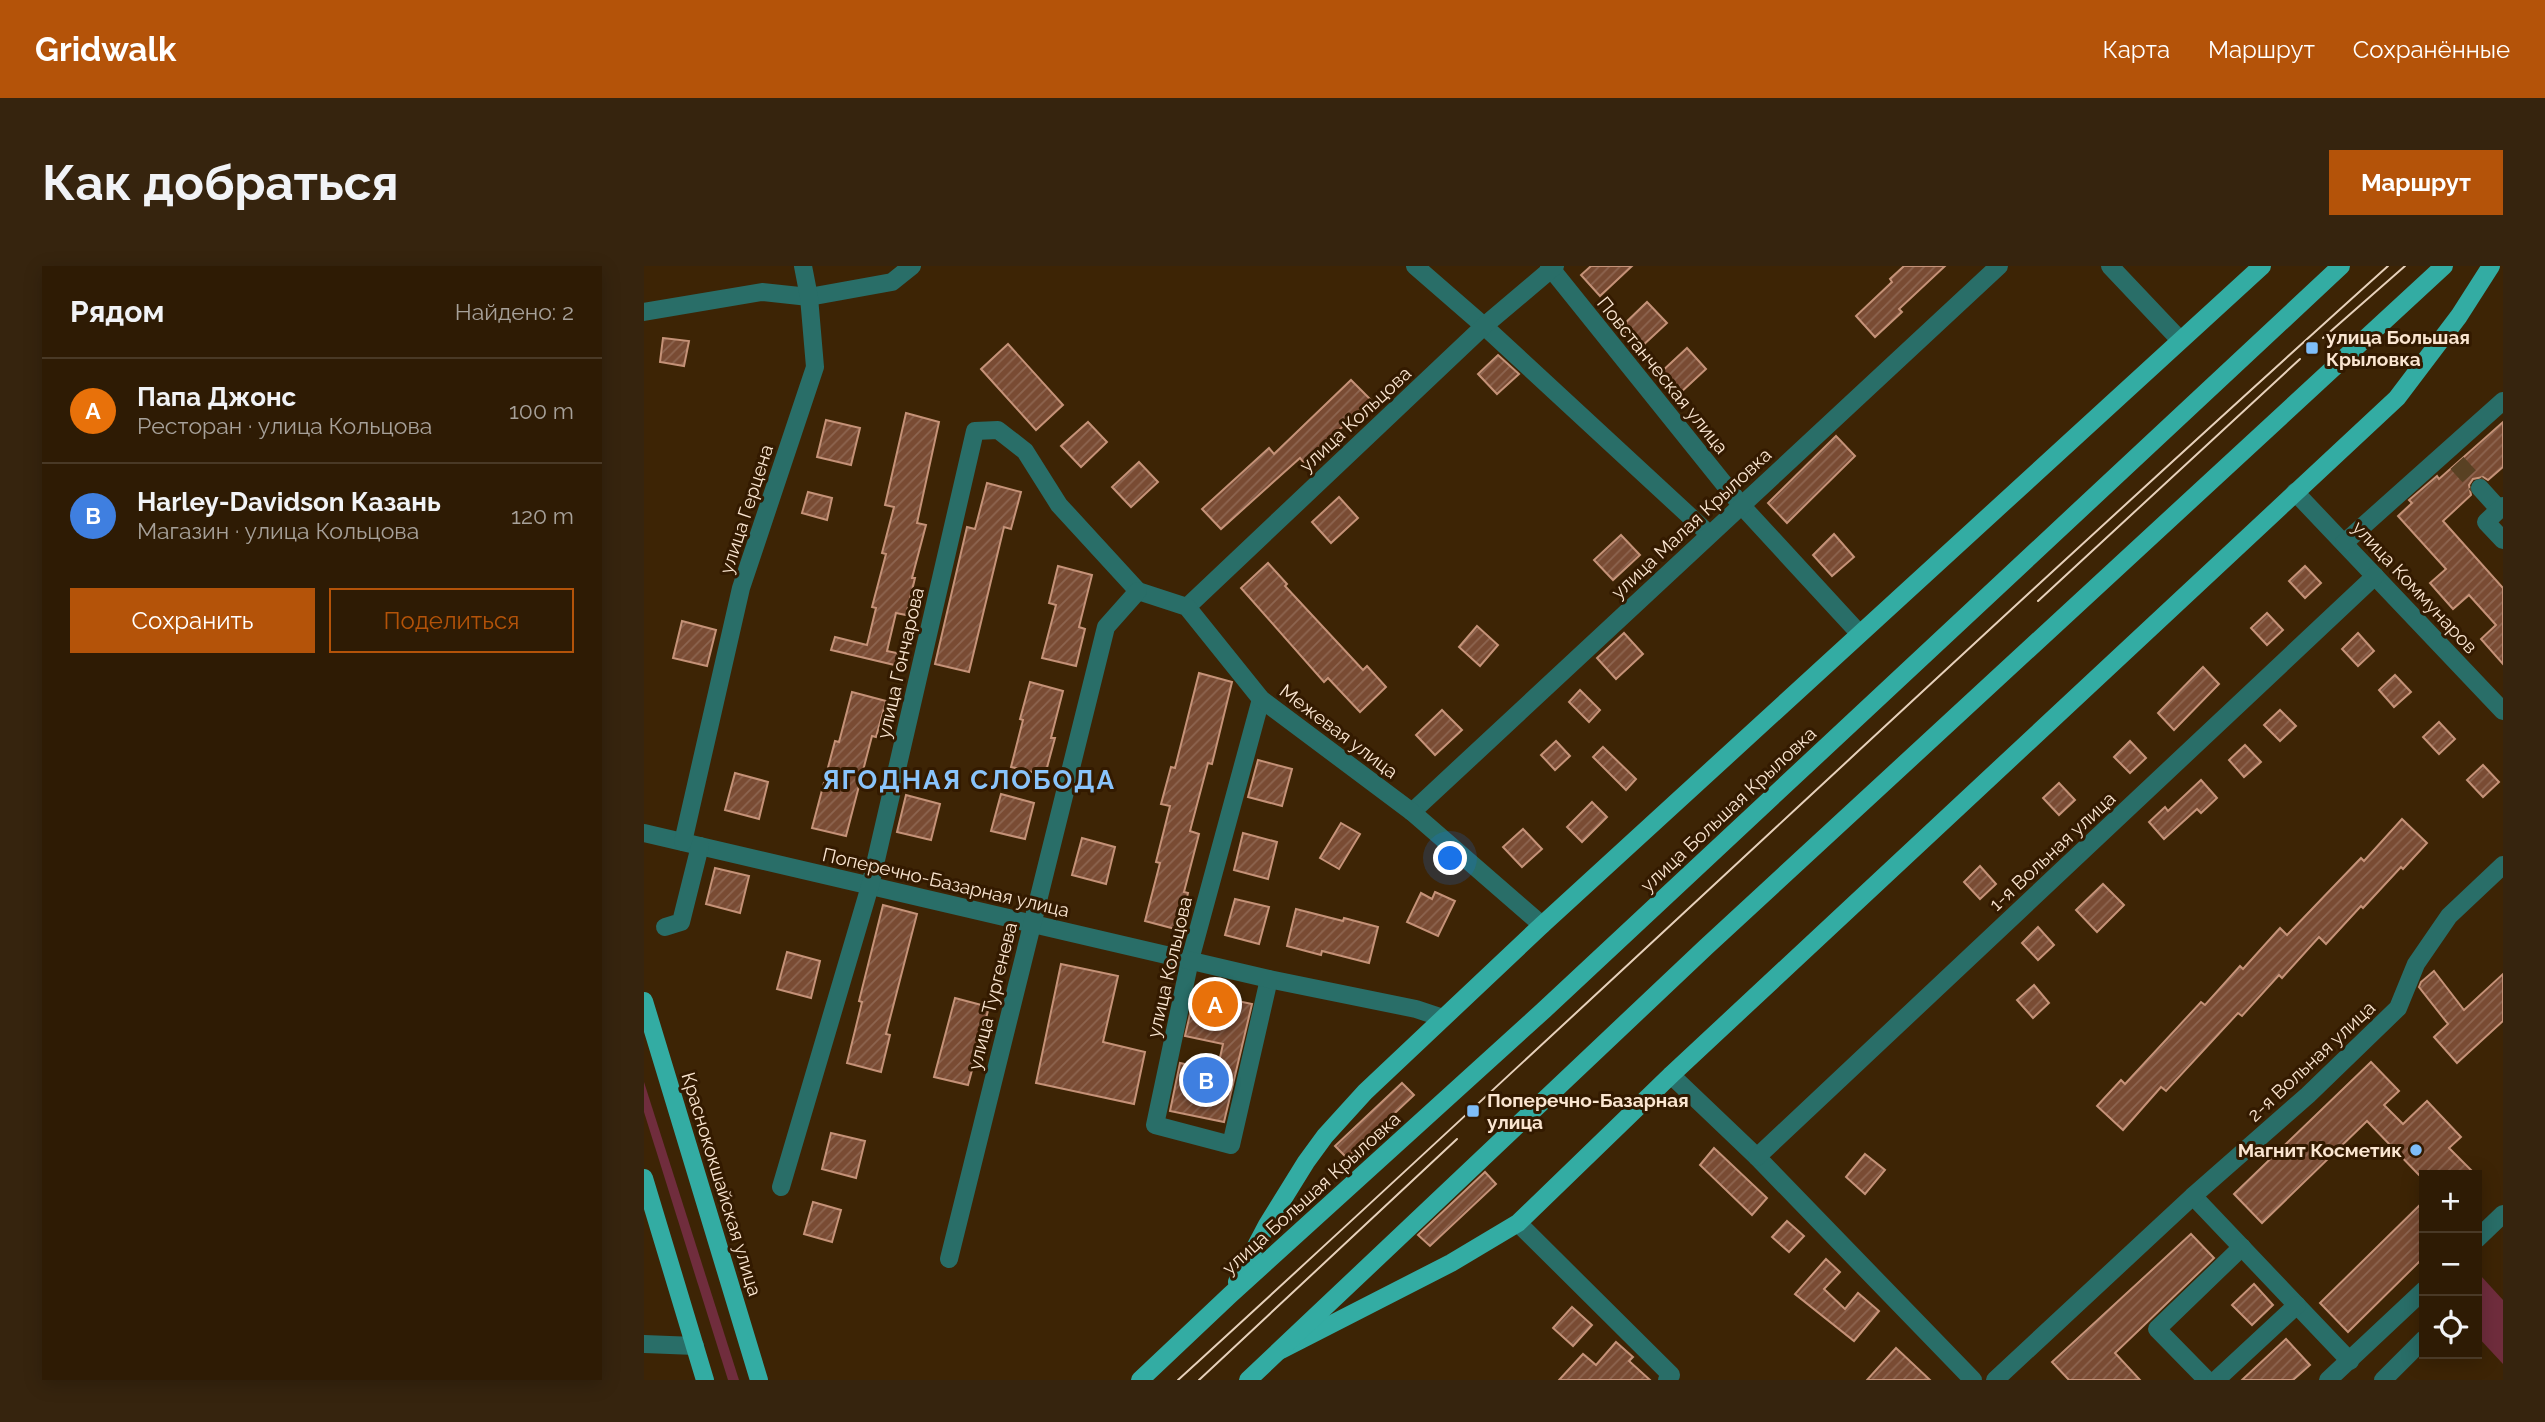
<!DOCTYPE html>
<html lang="ru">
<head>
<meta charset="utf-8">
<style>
	:root { --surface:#2e1b04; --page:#36240e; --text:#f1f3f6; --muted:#a7a19a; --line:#493926; --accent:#b45309 }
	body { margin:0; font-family:Raleway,sans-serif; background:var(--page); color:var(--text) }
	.controls { position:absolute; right:21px; bottom:21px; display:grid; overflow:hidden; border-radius:0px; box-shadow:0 4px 18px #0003 }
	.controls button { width:63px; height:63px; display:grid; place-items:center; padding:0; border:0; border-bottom:2px solid var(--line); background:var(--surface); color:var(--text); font:35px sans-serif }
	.you { position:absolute; left:807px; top:593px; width:24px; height:24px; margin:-18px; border:5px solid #fff; border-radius:50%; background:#1a73e8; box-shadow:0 0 0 10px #1a73e833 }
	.badge { display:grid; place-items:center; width:46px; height:46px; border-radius:50%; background:var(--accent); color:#fff; font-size:23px; font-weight:700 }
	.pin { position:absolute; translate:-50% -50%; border:4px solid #fff; box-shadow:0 2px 7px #0006 }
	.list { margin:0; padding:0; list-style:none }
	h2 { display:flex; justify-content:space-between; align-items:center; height:91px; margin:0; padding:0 28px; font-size:30px }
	h2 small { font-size:23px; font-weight:400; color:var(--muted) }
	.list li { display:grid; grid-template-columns:46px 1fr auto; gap:21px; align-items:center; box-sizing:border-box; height:105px; padding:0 28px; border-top:2px solid var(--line) }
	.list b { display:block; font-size:26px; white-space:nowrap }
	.list p { margin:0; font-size:23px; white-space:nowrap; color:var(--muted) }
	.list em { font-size:23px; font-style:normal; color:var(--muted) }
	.actions { display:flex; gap:14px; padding:21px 28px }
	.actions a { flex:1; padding:16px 0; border:2px solid var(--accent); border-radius:0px; text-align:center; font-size:24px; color:var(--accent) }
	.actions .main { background:var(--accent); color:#fff }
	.icon { flex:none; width:38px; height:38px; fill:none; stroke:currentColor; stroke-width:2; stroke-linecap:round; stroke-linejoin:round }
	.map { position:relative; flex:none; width:1859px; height:1114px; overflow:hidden; border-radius:0px }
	header { display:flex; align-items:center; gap:42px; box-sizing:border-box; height:98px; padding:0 35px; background:var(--accent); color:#fff }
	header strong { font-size:33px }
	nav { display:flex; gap:38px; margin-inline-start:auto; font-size:24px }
	.intro { display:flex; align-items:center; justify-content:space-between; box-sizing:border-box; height:168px; padding:0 42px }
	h1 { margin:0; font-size:49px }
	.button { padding:18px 32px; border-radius:0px; background:var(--accent); color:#fff; font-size:24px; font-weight:700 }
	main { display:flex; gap:42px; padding:0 42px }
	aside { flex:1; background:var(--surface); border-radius:0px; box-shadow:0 4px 18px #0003 }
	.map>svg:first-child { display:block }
	.green { fill:#702d3d }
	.building { fill:url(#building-hatch); stroke:#c59278; stroke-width:2 }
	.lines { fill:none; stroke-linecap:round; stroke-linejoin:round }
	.minor-tunnel { stroke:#594123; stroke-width:18; stroke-dasharray:18 9; stroke-linecap:butt }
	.minor { stroke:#296e68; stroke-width:18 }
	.major { stroke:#33aca3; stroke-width:18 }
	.tram { stroke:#e7d1bb; stroke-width:2 }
	.poi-dot { fill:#7ebdf9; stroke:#331a00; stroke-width:2.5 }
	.labels { text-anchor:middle; stroke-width:6; stroke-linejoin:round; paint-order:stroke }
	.poi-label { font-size:19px; font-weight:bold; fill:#fae5d0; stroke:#331a00; text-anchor:start }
	.street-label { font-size:19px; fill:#fae5d0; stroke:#331a00 }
	.district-label { font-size:26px; font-weight:bold; letter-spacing:2px; fill:#89c4fb; stroke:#331a00 }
</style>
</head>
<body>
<header>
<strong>Gridwalk</strong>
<nav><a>Карта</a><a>Маршрут</a><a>Сохранённые</a></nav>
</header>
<div class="intro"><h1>Как добраться</h1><a class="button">Маршрут</a></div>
<main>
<aside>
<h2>Рядом<small>Найдено: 2</small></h2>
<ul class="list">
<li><span class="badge" style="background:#e8710a">A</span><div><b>Папа Джонс</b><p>Ресторан · улица Кольцова</p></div><em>100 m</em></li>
<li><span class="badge" style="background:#3f7fe0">B</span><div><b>Harley-Davidson Казань</b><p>Магазин · улица Кольцова</p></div><em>120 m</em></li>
</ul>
<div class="actions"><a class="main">Сохранить</a><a>Поделиться</a></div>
</aside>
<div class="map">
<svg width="1859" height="1114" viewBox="0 0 1859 1114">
	<defs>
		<pattern id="building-hatch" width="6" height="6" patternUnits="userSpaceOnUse" patternTransform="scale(1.75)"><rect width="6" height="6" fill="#794b33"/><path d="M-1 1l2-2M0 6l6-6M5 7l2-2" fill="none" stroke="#8d6550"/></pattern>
	</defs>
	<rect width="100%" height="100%" fill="#3d2405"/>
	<g class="green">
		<polygon points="0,816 95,1114 84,1114 0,846"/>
		<polygon points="1837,1010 1859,1034 1859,1098 1833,1070 1833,1011"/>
	</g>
	<g class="building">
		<polygon points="947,0 988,0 956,30 937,9"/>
		<polygon points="1260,0 1301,0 1255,43 1258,46 1231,71 1212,50 1248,16 1246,13"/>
		<polygon points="1003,36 1023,57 996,82 977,61"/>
		<polygon points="19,72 45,75 40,100 16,96"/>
		<polygon points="364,78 419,139 392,164 337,103"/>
		<polygon points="1043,82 1062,103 1035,128 1016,107"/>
		<polygon points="854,89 875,108 853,128 834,108"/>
		<polygon points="707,114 727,134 660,197 656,192 577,263 558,243 625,182 630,188"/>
		<polygon points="262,147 295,156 273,257 282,259 268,312 271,312 262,349 252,347 243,385 262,389 259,401 187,384 191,371 223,379 232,342 228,341 242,288 238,287 250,241 241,239"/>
		<polygon points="182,154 216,162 207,199 173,191"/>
		<polygon points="444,156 463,176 437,201 417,180"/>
		<polygon points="1859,156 1859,201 1844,214 1839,211 1829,213 1825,219 1827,229 1799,255 1859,322 1859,398 1837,373 1852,359 1825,329 1809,343 1786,317 1802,303 1754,250 1768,237 1765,234 1793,210 1795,213"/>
		<polygon points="1192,170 1211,190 1143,257 1124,237"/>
		<polygon points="495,196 514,216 487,241 468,221"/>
		<polygon points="343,217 377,226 367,263 360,261 325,406 291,398 323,261 331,263"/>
		<polygon points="164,226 188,232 183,254 158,247"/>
		<polygon points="695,231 714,252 687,277 668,256"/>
		<polygon points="1190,268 1210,291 1188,310 1169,289"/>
		<polygon points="977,269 996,289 969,314 950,294"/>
		<polygon points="624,297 643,318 641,320 719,404 723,400 742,421 716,446 684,412 680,416 597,322"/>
		<polygon points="414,300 448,309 435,361 441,363 432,400 398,392 412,339 405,337"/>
		<polygon points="1661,300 1677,317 1661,332 1645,315"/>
		<polygon points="1623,347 1639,364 1623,379 1607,362"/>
		<polygon points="38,355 72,364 63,400 29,392"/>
		<polygon points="833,360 854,379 836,400 815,381"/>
		<polygon points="980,367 999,388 972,413 953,392"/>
		<polygon points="1714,367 1730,385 1714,400 1698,383"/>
		<polygon points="1559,401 1575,418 1530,464 1514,447"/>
		<polygon points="555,407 588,416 568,498 564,497 546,565 555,568 540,626 544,627 535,664 501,655 516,597 512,596 526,540 517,538 527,501 531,502"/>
		<polygon points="1751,409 1767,426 1750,441 1735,424"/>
		<polygon points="386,416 419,425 407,472 411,472 401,509 367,501 379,454 376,453"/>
		<polygon points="936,424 956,444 945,456 925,436"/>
		<polygon points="208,426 242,435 232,471 228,470 202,570 168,562 191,475 195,476"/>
		<polygon points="798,444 818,464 791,489 772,469"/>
		<polygon points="1636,444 1652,460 1636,475 1620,459"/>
		<polygon points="1795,456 1811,473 1795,488 1779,471"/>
		<polygon points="912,475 926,490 911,504 897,489"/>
		<polygon points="1486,475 1502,492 1486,507 1470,491"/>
		<polygon points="1601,479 1617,496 1600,511 1585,494"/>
		<polygon points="959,481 992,513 982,524 949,491"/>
		<polygon points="614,494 648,503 638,540 604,531"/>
		<polygon points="1839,499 1855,516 1839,531 1823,514"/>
		<polygon points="91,507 124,516 115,553 81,544"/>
		<polygon points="1557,514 1573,532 1557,547 1553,543 1520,573 1505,556 1521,541 1524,545"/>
		<polygon points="1415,517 1431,534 1415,549 1399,532"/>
		<polygon points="357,528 390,537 381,573 347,565"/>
		<polygon points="262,529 296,538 287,574 253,566"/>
		<polygon points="948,536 963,551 938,576 923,561"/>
		<polygon points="1758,553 1783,577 1759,603 1757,601 1719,642 1717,640 1682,678 1675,671 1638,712 1635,709 1598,750 1594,747 1522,825 1517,821 1479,864 1453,840 1477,814 1481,818 1557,736 1561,739 1596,700 1599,703 1636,662 1643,669 1717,592 1720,595"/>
		<polygon points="697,557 716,568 695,603 676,592"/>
		<polygon points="879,563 898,583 878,601 859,581"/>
		<polygon points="599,567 633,576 624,613 590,604"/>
		<polygon points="438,572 471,581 462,618 428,609"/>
		<polygon points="1336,600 1352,618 1336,633 1320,616"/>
		<polygon points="71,602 105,610 96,647 62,638"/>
		<polygon points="1459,618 1480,639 1453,666 1432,644"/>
		<polygon points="791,626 811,635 794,670 763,656 777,627 788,633"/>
		<polygon points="591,633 625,641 615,678 581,669"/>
		<polygon points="239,639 273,648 242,768 246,769 237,806 203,797 218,736 215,735"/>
		<polygon points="652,643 699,655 700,652 734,661 725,697 678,685 677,689 643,680"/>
		<polygon points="1394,661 1410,679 1394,694 1378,677"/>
		<polygon points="143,686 176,695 167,732 133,723"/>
		<polygon points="417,698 474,710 459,776 501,786 490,838 392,817"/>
		<polygon points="1790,705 1820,744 1859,708 1859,755 1813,797 1790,771 1804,758 1775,721 1777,716"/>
		<polygon points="1390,719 1405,737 1389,752 1373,734"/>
		<polygon points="551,726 608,738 580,856 526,845 536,797 573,805 579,778 541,770"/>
		<polygon points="311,732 345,741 324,819 290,811"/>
		<polygon points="1727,796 1755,825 1740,839 1759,858 1783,835 1817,871 1805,882 1832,909 1775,909 1723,855 1618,957 1590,928"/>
		<polygon points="758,817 770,829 703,892 691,880"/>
		<polygon points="187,867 221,875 212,912 178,903"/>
		<polygon points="1070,882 1123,932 1108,949 1056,899"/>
		<polygon points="1221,888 1241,904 1221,928 1202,911"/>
		<polygon points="841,906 852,918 786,980 774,969"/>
		<polygon points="1780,935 1780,991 1704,1066 1676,1037"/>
		<polygon points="169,936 197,944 188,976 160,968"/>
		<polygon points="1143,955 1160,970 1145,986 1128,971"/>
		<polygon points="1547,968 1570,992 1471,1087 1496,1114 1425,1114 1408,1096"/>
		<polygon points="1182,993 1196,1006 1180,1023 1201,1043 1214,1027 1235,1045 1210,1075 1151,1028"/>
		<polygon points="1610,1018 1629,1039 1608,1059 1588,1039"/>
		<polygon points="928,1041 948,1059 929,1080 909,1062"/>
		<polygon points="1642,1073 1666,1099 1649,1114 1598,1114"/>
		<polygon points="972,1076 989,1091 985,1095 1006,1114 915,1114 939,1088 952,1099"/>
		<polygon points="1252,1082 1286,1114 1223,1114"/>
	</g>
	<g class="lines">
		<polyline class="minor-tunnel" points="1813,197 1836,222"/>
		<g class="minor">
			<polyline points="771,0 840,60 1065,268"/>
			<polyline points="905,0 1097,239 1215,367"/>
			<polyline points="1466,0 1536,74"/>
			<polyline points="0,46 118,26 165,31 248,16 268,0"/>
			<polyline points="1836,222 1855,243"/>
			<polyline points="1651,226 1859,445"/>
			<polyline points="1859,240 1842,256 1859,274"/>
			<polyline points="1700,277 1859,135"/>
			<polyline points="543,341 840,60 911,0"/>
			<polyline points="617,433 546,694 511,859 587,879 625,713"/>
			<polyline points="768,546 1355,0"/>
			<polyline points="0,567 625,713 772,743 799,752"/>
			<polyline points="39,576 97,322 171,101 165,31 159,0"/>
			<polyline points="21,661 37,656 56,580"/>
			<polyline points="1027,809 1113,891 1329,1114"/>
			<polyline points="1113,891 1731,310"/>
			<polyline points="137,921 226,620 331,165 354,164 381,185 415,239 494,325 543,341 617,433 768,546 898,659"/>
			<polyline points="1549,930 1706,1095"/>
			<polyline points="874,957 1027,1109 1023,1114"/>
			<polyline points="1833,973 1859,948"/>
			<polyline points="305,993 462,361 494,325"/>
			<polyline points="0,1078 51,1080"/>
			<polyline points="1351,1114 1549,930 1664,829 1754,742 1772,698 1805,650 1859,599"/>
			<polyline points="1563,1114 1513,1063 1598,981"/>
			<polyline points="1572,1114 1653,1039"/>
			<polyline points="1684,1114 1780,1024"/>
			<polyline points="1739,1114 1780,1073"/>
		</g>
		<g class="major">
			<polyline points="0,735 115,1114"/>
			<polyline points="0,912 61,1114"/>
			<polyline points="593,1016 623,959 662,896 681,870 721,826 898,659 1618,0"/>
			<polyline points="637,1084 807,997 874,957 1027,809 1753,132 1815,50 1847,0"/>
			<polyline points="496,1114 586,1029 900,744 1697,0"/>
			<polyline points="604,1114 1062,681 1800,0"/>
		</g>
		<g class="tram">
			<polyline points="1679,72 1761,0"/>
			<polyline points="1394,335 1656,93"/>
			<path d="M534 1114C939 744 1336 367 1744 0"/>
			<polyline points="555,1114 813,873"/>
		</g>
	</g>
	<g class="poi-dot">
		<rect x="1661" y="75" width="14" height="14" rx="3.5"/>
		<rect x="822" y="838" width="14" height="14" rx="3.5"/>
		<circle cx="1772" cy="884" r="7"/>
	</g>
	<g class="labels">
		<g class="poi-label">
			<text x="1682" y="78">улица Большая<tspan x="1682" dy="22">Крыловка</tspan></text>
			<text x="843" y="841">Поперечно-Базарная<tspan x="843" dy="22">улица</tspan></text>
			<text x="1758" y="891" text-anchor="end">Магнит Косметик</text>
		</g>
		<g class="street-label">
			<text transform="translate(1019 109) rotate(51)" y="7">Повстанческая улица</text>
			<text transform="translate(711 153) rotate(-43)" y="7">улица Кольцова</text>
			<text transform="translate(102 243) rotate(-72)" y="7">улица Герцена</text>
			<text transform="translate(1047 257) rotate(-43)" y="7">улица Малая Крыловка</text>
			<text transform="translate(1771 321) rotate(47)" y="7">улица Коммунаров</text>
			<text transform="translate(256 397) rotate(-77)" y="7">улица Гончарова</text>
			<text transform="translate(695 465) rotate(37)" y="7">Межевая улица</text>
			<text transform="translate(1084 543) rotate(-43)" y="7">улица Большая Крыловка</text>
			<text transform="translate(1408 585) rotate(-43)" y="7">1-я Вольная улица</text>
			<text transform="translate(302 616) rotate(13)" y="7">Поперечно-Базарная улица</text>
			<text transform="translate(525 701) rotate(-77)" y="7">улица Кольцова</text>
			<text transform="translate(348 730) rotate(-76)" y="7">улица Тургенева</text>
			<text transform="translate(1667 795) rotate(-43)" y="7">2-я Вольная улица</text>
			<text transform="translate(78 918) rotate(73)" y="7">Краснококшайская улица</text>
			<text transform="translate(667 927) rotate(-42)" y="7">улица Большая Крыловка</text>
		</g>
		<g class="district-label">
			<text x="325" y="523">ЯГОДНАЯ СЛОБОДА</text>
		</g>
	</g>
</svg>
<div class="controls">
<button>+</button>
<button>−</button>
<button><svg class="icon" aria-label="locate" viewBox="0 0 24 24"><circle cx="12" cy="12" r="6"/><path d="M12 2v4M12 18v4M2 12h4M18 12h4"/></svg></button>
</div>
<div class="you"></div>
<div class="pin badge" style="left:571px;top:738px;background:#e8710a">A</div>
<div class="pin badge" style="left:562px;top:814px;background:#3f7fe0">B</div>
</div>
</main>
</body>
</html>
